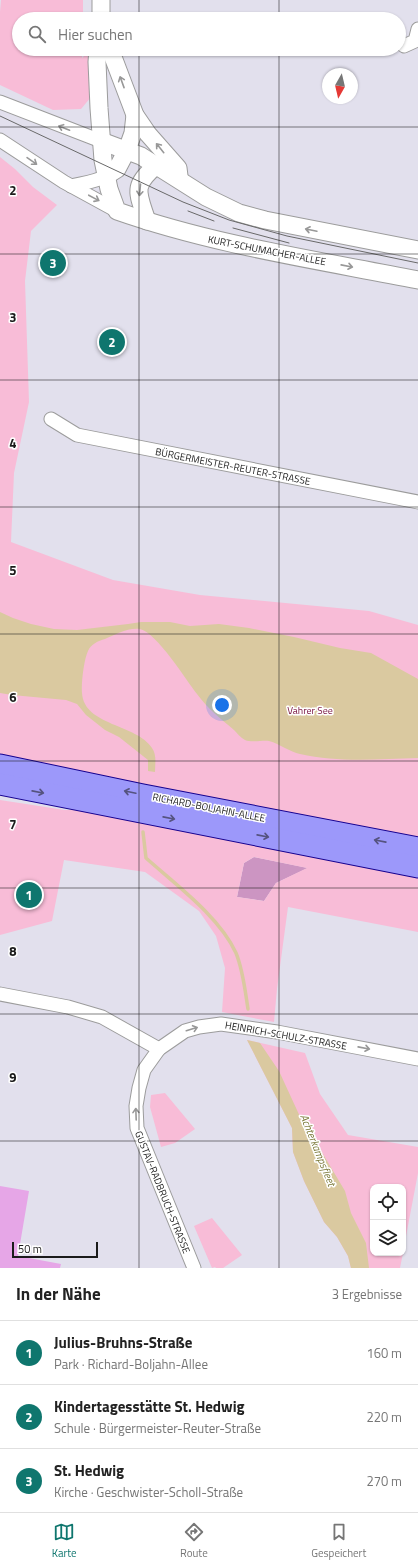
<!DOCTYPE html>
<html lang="de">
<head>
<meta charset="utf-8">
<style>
	:root { --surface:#fff; --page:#f2f2f2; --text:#222; --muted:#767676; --line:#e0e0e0; --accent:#0f766e }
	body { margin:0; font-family:"Titillium Web",sans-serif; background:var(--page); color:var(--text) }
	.controls { position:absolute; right:12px; bottom:12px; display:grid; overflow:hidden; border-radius:8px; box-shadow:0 1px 3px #0004 }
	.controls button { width:36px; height:36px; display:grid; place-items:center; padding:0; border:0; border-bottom:1px solid var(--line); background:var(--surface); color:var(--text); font:20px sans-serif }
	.compass { position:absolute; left:322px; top:68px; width:36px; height:36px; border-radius:50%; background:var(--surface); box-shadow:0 1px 3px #0004; rotate:188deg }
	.scale { position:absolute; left:12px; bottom:10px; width:86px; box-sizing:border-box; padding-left:4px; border:2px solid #1b1b1b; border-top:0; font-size:11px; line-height:14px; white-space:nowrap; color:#1b1b1b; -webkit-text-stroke:3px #fff; paint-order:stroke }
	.you { position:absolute; left:222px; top:705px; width:14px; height:14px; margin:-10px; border:3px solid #fff; border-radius:50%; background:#1a73e8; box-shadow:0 0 0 6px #1a73e833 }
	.badge { display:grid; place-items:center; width:26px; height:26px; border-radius:50%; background:var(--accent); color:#fff; font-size:13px; font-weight:700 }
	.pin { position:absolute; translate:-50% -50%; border:2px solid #fff; box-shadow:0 1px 4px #0006 }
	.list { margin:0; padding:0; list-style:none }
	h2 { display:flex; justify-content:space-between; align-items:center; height:52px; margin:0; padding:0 16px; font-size:17px }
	h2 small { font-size:13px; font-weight:400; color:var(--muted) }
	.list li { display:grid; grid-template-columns:26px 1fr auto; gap:12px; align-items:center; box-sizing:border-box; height:64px; padding:0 16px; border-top:1px solid var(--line) }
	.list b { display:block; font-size:15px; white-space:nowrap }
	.list p { margin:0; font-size:13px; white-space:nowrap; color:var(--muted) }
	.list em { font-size:13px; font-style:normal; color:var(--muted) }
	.icon { flex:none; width:22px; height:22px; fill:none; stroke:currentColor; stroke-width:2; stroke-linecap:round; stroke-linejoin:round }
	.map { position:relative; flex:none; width:418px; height:1268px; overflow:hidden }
	.search { position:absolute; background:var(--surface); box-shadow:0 1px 3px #0004; left:12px; right:12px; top:12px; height:44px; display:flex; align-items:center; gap:10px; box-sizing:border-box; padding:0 14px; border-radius:22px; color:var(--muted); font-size:15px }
	.sheet { height:244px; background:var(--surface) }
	nav { display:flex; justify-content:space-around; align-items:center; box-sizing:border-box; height:56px; border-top:1px solid var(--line); background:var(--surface); font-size:11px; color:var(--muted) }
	nav a { display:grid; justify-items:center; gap:2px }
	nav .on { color:var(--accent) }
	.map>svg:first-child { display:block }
	.grass { fill:#e6a6e7 }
	.forest { fill:#cc95c2 }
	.park { fill:#f8bcd7; fill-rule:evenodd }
	.water { fill:#dac9a0 }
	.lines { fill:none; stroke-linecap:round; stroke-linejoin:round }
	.stream { stroke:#dac9a0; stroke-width:3.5 }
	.minor-casing { stroke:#9c9c9c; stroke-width:15 }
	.tertiary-casing { stroke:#9c9c9c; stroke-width:19 }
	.primary-casing { stroke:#160290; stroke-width:23 }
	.minor { stroke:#fff; stroke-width:13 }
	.tertiary { stroke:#fff; stroke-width:17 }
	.primary { stroke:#9c98fa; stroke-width:21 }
	.tram { stroke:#696969; stroke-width:1 }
	.oneway { stroke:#989898 }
	.oneway2 { stroke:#55537f }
	.grid { fill:none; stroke:#1b1b1b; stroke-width:1; stroke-opacity:0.55 }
	.labels { text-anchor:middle; stroke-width:3; stroke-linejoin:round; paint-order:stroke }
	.street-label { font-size:10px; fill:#1b1b1b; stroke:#fff }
	.park-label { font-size:10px; fill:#750c3b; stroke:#fff }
	.water-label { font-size:11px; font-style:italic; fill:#7b7939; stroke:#fff }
	.grid-label { font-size:13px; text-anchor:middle; font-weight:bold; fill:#1b1b1b; stroke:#fff; stroke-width:3; stroke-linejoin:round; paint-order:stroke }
</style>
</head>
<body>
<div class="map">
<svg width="418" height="1268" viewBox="0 0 418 1268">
	<rect width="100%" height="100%" fill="#e2e0ed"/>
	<polygon class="grass" points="0,1186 29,1191 18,1256 61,1264 60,1268 0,1268"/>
	<polygon class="forest" points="254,857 308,868 276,883 264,901 237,897 244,863"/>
	<g class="park">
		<polygon points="1,0 83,0 83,19 19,19 19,49 82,49 82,58 90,50 91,97 81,109 53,110 0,85 0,12"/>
		<polygon points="0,157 15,169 33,187 57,205 31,231 25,281 29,402 14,473 11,542 113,580 200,595 369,611 418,625 418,839 0,755"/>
		<path d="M0 800 65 810H92L418 876V932L288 907 277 989 274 1022 222 1012 225 968 216 936 199 911 145 872 64 860 52 921 0 935ZM254 857 307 868 276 883 264 901 237 897 244 863Z"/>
		<polygon points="247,1040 305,1053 320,1094 348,1135 418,1147 418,1173 403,1252 403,1187 373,1187 373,1253 403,1253 400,1268 351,1268 348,1256 337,1237 324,1222 304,1181 293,1152 292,1128"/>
		<polygon points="165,1093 195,1129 175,1143 161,1147 150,1107 151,1095"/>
		<polygon points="212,1218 242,1255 223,1268 216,1268 215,1267 212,1268 194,1226"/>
	</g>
	<g class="water">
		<path d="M0 612 13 618 31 624 54 629 77 630 128 624 141 622H170L190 626 219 624 249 628 294 637 340 648 371 653 418 679V758C379 759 339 763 300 754 290 752 280 744 269 741 262 740 252 743 245 740 241 738 237 733 234 730 221 719 207 708 197 694 186 680 157 633 140 629 129 627 114 635 105 639 98 641 91 644 88 651 84 659 81 684 82 693 84 726 137 724 152 748 157 755 155 764 155 772L148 771V760L119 737 105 730 86 715 77 704 66 700 12 695 0 693Z"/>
		<polygon points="247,1040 260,1043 279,1071 308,1134 320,1149 345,1191 351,1213 366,1243 369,1268 351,1268 348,1256 337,1237 324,1222 304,1181 293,1152 292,1128"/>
	</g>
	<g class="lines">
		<path class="stream" d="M143 832 146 858C175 884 220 917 236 953 243 970 245 990 248 1009"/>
		<g class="minor-casing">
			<g id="minor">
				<polyline points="404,46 415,41 418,29"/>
				<polyline points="0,102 101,141"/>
				<polyline points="0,140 64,182 117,211"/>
				<path d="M71 186C83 183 95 182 106 176"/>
				<polyline points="51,419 77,435 418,502"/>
				<polyline points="0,994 68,1007 102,1017 159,1049"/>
				<polyline points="194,1268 137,1128 136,1106 139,1088 144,1070 159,1049 185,1031 199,1027 221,1024 277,1032 418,1059"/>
			</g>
		</g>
		<g class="tertiary-casing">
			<g id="tertiary">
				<polyline points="101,0 101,19"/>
				<path d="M98 49 97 62 99 108 103 160 109 189 117 211C214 245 317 260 418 280"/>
				<polyline points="110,49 135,115 148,134 178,168 179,176"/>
				<polyline points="101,141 141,156 206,197 239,213 265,220 418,250"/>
				<polyline points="106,176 117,169 127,150 133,133 135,115"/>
				<path d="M147 221C138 193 131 186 157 165"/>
			</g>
		</g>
		<g class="primary-casing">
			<g id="primary">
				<polyline points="0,765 143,795 418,848"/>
				<polyline points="0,784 418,867"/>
			</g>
		</g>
		<use href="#minor" class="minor"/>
		<use href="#tertiary" class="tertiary"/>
		<use href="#primary" class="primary"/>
		<g class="tram">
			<polyline points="0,116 183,202 229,220 287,236 418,263"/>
			<polyline points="188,211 214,221"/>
			<polyline points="233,228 289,243"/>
		</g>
	</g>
	<defs><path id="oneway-shaft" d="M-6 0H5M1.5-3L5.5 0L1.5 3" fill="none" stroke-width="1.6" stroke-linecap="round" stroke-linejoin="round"/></defs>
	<g class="oneway">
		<use href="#oneway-shaft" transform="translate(122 82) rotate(-110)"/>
		<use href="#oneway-shaft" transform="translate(64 128) rotate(-159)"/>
		<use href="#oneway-shaft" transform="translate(160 148) rotate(-129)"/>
		<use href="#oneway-shaft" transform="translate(32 161) rotate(35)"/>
		<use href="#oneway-shaft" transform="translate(140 190) rotate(95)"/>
		<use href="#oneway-shaft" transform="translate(94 198) rotate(28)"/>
		<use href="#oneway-shaft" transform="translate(311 230) rotate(-168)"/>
		<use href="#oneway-shaft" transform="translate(347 266) rotate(11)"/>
		<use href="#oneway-shaft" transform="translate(192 1029) rotate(-17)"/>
		<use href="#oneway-shaft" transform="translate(364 1048) rotate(11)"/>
		<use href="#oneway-shaft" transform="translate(136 1114) rotate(-92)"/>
	</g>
	<g class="oneway2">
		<use href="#oneway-shaft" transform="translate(38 792) rotate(11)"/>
		<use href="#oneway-shaft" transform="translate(130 792) rotate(-168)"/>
		<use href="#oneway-shaft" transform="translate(169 818) rotate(11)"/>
		<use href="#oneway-shaft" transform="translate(263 836) rotate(11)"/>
		<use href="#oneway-shaft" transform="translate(380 841) rotate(-169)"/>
	</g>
	<path class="grid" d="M139 0V19M279 0V19M139 49V1268M279 49V1268M0 127H418M0 254H418M0 380H418M0 507H418M0 634H418M0 761H418M0 888H418M0 1014H418M0 1141H418"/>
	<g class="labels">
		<g class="street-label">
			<text transform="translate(267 250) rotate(11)" y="4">KURT-SCHUMACHER-ALLEE</text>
			<text transform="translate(233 466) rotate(11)" y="4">BÜRGERMEISTER-REUTER-STRASSE</text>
			<text transform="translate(209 807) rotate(11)" y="4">RICHARD-BOLJAHN-ALLEE</text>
			<text transform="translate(286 1035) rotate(10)" y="4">HEINRICH-SCHULZ-STRASSE</text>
			<text transform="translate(163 1192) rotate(68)" y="4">GUSTAV-RADBRUCH-STRASSE</text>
		</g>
		<g class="park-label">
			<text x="310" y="714">Vahrer See</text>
		</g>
		<g class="water-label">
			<text transform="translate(318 1150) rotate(68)" y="4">Achterkampsfleet</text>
		</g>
	</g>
	<g class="grid-label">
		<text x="13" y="195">2</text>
		<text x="13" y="322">3</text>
		<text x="13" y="448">4</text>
		<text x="13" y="575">5</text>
		<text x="13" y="702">6</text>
		<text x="13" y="829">7</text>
		<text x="13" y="956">8</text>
		<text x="13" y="1082">9</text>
	</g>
</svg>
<div class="controls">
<button><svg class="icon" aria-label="locate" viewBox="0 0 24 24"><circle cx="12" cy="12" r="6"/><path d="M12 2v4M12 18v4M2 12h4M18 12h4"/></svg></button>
<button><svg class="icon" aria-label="layers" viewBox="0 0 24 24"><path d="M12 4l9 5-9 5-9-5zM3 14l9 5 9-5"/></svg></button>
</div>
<svg class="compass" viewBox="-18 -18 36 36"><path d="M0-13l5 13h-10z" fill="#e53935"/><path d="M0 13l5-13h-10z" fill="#767676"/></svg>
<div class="scale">50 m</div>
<div class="you"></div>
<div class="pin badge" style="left:29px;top:895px">1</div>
<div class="pin badge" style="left:112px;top:342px">2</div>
<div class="pin badge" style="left:53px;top:263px">3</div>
<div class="search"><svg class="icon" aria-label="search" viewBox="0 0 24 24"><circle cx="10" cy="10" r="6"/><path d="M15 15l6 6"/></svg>Hier suchen</div>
</div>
<section class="sheet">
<h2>In der Nähe<small>3 Ergebnisse</small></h2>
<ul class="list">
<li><span class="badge">1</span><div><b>Julius-Bruhns-Straße</b><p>Park · Richard-Boljahn-Allee</p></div><em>160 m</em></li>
<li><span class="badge">2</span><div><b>Kindertagesstätte St. Hedwig</b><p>Schule · Bürgermeister-Reuter-Straße</p></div><em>220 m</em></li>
<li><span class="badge">3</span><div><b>St. Hedwig</b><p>Kirche · Geschwister-Scholl-Straße</p></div><em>270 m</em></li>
</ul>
</section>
<nav>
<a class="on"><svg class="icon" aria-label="map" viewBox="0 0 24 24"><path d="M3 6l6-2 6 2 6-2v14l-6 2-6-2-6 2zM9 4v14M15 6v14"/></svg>Karte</a>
<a><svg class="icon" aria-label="directions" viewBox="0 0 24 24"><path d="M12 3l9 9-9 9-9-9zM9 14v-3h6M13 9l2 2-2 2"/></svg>Route</a>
<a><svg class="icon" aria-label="saved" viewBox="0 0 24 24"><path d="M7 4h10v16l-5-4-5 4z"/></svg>Gespeichert</a>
</nav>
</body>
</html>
